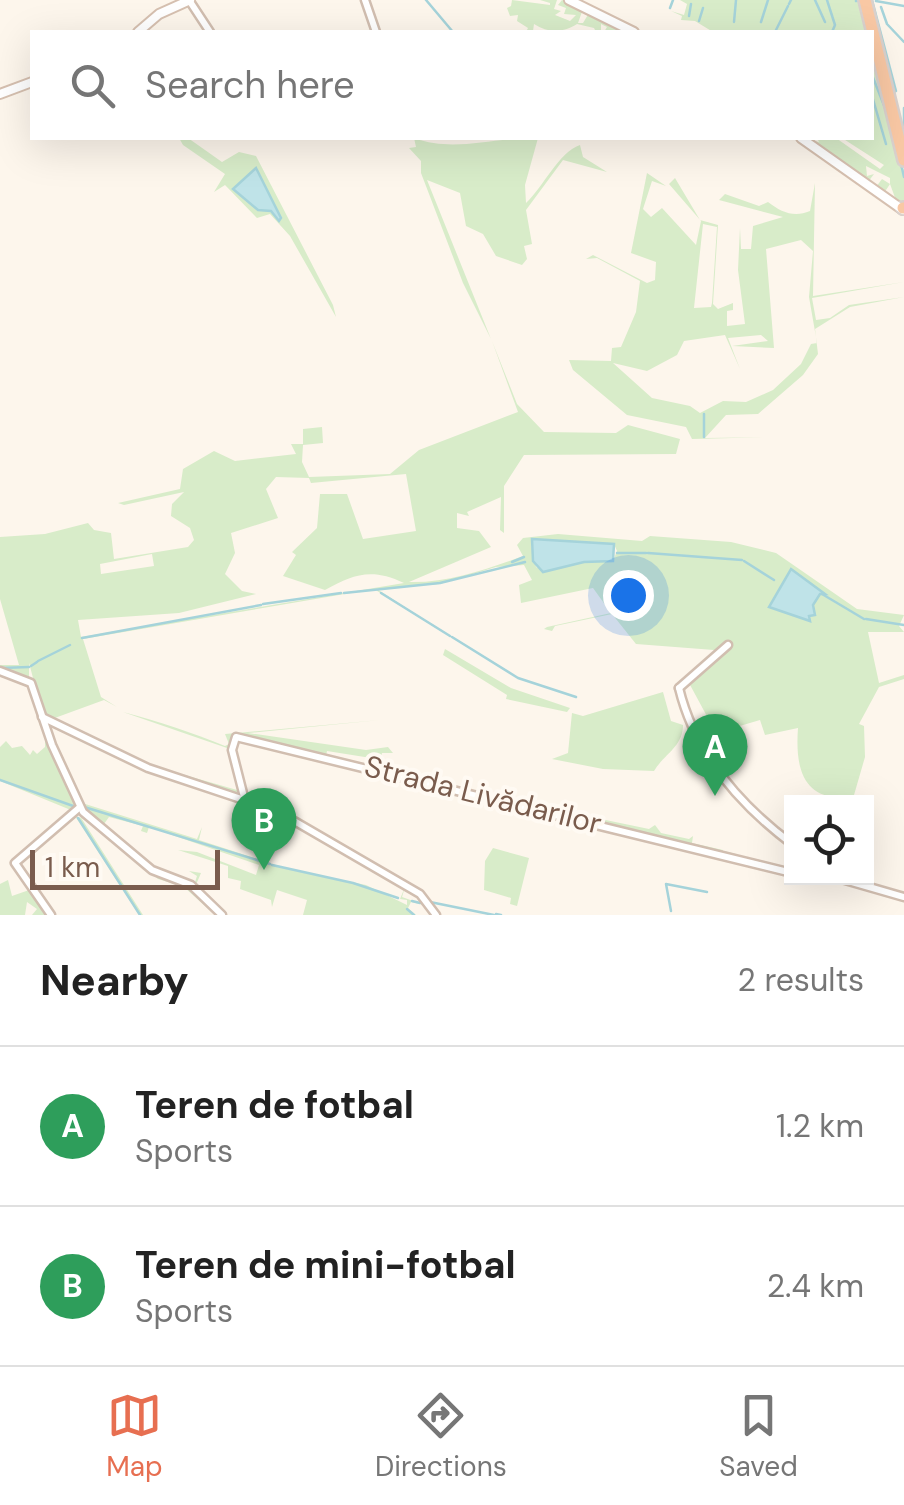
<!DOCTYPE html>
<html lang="en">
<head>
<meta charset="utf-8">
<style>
	:root { --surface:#fff; --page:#f2f2f2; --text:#222; --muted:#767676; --line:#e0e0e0; --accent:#e76f51 }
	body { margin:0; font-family:"DM Sans",sans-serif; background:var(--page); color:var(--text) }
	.controls { position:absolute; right:30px; bottom:30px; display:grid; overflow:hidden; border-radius:0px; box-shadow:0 10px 40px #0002 }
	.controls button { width:90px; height:90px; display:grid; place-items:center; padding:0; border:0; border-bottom:2px solid var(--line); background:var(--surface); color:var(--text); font:50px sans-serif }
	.scale { position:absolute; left:30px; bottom:25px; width:190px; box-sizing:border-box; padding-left:10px; border:5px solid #7a5c4d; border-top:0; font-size:28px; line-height:35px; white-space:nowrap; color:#7a5c4d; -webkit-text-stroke:8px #fffaf3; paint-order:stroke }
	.you { position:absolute; left:628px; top:595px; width:35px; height:35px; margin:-25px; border:8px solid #fff; border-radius:50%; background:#1a73e8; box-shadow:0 0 0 15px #1a73e833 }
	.badge { display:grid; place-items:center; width:65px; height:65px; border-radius:50%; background:var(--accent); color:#fff; font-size:32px; font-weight:700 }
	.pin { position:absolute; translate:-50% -82px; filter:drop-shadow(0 2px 5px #0008) }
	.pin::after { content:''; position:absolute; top:52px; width:35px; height:30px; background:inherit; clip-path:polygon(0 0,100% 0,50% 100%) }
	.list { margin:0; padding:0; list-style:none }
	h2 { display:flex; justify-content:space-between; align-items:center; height:130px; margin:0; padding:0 40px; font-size:42px }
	h2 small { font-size:32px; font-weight:400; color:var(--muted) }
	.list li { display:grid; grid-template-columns:65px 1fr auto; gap:30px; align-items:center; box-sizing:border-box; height:160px; padding:0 40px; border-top:2px solid var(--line) }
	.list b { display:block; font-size:38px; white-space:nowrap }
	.list p { margin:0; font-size:32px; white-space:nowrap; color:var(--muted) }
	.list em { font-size:32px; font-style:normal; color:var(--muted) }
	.icon { flex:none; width:55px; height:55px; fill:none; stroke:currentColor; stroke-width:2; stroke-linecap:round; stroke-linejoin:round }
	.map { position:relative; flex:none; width:904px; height:915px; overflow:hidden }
	.search { position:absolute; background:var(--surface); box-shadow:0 10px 40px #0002; left:30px; right:30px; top:30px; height:110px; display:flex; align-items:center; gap:25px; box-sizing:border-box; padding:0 35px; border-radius:0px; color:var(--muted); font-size:38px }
	.sheet { height:450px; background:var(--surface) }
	nav { display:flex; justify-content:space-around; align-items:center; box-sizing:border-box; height:140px; border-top:2px solid var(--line); background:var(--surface); font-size:28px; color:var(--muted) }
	nav a { display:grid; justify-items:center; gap:5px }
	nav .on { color:var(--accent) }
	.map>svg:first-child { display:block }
	.green { fill:#d8ecc9; fill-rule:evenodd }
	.water { fill:#bfe3e8; stroke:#a5d3da; stroke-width:2.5 }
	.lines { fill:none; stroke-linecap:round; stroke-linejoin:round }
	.stream { stroke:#a5d3da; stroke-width:2.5 }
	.tertiary-casing { stroke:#d1beb0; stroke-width:11 }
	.secondary-casing { stroke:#d6c0b0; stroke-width:12 }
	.trunk-casing { stroke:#dad1cd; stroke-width:16 }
	.tertiary { stroke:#fff; stroke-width:6 }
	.secondary { stroke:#fff; stroke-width:8 }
	.trunk { stroke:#f9c8a4; stroke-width:11 }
	.labels { text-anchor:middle; stroke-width:8; stroke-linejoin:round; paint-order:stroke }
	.street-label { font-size:30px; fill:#7a5c4d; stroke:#fffaf3 }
</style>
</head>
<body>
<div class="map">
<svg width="904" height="915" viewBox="0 0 904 915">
	<rect width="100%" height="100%" fill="#fdf6ec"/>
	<g class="green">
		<path d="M504 0 511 6 512 0 550 5V11V3L540 0H557L554 9 561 11 555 15 570 21 576 15 564 14 566 8 558 5 562 0 583 9 578 23H583L589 13 627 31 604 32 607 27 601 24V31L596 32 594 28 577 24C565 32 549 34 534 24L533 31 538 32H526L528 28 517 21 518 15 510 16 507 8 511 6Z"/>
		<polygon points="680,0 862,0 870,32 713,32 695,21 681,20 682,16 671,11 684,15 687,4"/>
		<polygon points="872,38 904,171 904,207 897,203 890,184 884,193 876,187 882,179 890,184 890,178 866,166 867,176 874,174 868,182 804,138 819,142 817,138 836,138 880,169 884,165 842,138 872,138"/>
		<path d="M179 138H188L222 162 239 152 256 156 333 305 336 317 290 236 270 214 257 218 225 185 214 192 225 174 183 145ZM257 168 267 193 257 210 234 188Z"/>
		<path d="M414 138C455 153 492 137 538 138L525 185 526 203C544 186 558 153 580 145L583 157 607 172 563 160 526 210 532 244 524 246 527 259 522 265 496 256 483 234 466 226 460 193 427 180 491 339 463 283 421 173V161L409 148 416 147Z"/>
		<path d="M647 173 666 186 652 181 643 209 651 217 662 208 696 245 701 221 669 184 675 178 700 220 718 225 713 304 718 309 733 303V310L727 311V326L745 324 738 270 740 228 741 249H751L753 226 783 217 719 200 725 194 759 206 768 202C781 212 794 218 810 211L815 183 813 296 904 282 812 298 816 320 830 318 849 305 904 297 850 307 815 329 818 354 803 375 758 414 726 415 705 438 775 437 692 439 686 427 627 415 573 370 569 360 611 361 612 348 621 347 636 312 640 281 597 258 586 259 593 255 647 283 655 280 656 262 631 253ZM703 224 717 227 712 303 711 307 694 308ZM801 240 813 251 809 297 817 343 811 344 801 364 773 390 746 402 723 401 700 413 690 406 652 398 613 363 647 371 677 355 684 341 725 335 740 369 728 338 761 335 768 341 732 346 774 348 766 249Z"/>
		<path d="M492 341 517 404 544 432 616 433 628 425 680 439 676 454 524 455 504 486V533L500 530 501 497 467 512 469 516 457 513V528L479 531 491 547 409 582C449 583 487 569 523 556L517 545 523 538 558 534 642 541 650 536 731 542 776 553 857 609 904 615 899 626 904 632H868L879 683 904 675V679L879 687 859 724 864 726 865 757 852 802 853 797C803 803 795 769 798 728L765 735 760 720 716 733 689 683 729 644H722L723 649 714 656V650L636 644 612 614 555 626 552 631 544 629 547 627 611 613 593 588 521 603 519 585 532 580 524 565 496 567 440 584 377 589 449 636 374 589 83 639 101 697 117 707 104 700 52 719 143 763 237 790V794L154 769 44 717 50 714 43 715 29 663V678H25L41 717 40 726 26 680 0 674V665H19L0 599V537L45 534 88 523 94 530 111 533 114 559 188 547 194 540 190 528 171 516 172 504 184 492 124 505 118 503 180 489 183 469 214 451 235 461 296 454 291 444H303V429L322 427 323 443 303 445 302 462 309 477 390 474 419 450 518 412ZM406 474 416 531 363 539 347 494H320L317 528 292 552 296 555 283 576 325 590C352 575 371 567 404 583L81 637 78 620 179 613 256 594 242 591 225 574 235 553 231 533 278 518 266 489 276 477 309 478 311 483ZM540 539 614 544 617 551 613 561 608 558 543 571 536 567 531 545ZM152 554 154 566 101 574 100 564Z"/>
		<polygon points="445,649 511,688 570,708 567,712 506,699 507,695 443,655"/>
		<path d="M663 692 671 721 683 725C683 747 664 754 654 771L603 769 552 759 568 753 572 713 583 716Z"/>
		<path d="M123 712C157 721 194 733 225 746L229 744 225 734 380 720 248 733 366 750 388 747 393 753H382L379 767 371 758 327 751 326 756 235 736 230 746 233 763 227 748Z"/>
		<polygon points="45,734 83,815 0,781 0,747 6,741 12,748 22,746 30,755 33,750 37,754 45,747"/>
		<polygon points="82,803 197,839 202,827 199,840 288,869 366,885 407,905 407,900 400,899 405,887 402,897 419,903 422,897 424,905 411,902 408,908 416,915 303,915 307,900 277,890 272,907 271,900 240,889 241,881 228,878 228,866 178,850 197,852 256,875 259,865 149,827 147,833 141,831 143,826 109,817 104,824 153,868 195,882 197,876 189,871 201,873 195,887 220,915 215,915 184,887 158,879 80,816 143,915 139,915 75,816 91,821 153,870 87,814"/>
		<polygon points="596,818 649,829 655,825 661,833 689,839 693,836 692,843 723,850 722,855 732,856 724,851 736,854 735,858 759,866 646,833 636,833 681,846 598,825"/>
		<polygon points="493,848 529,858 517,906 510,904 511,898 484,890 485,861"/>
		<polygon points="8,880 12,896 32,889 51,915 32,915 37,909 27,902 25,915 0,915 0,884"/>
	</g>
	<g class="water">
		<polygon points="256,168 281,218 279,221 271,211 258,210 233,189"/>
		<polygon points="532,539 614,544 613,561 584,562 543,572 533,561"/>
		<polygon points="791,569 825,594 820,594 813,605 815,615 809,616 810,621 769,607"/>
	</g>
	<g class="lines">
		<g class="stream">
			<polyline points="426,0 453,32"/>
			<polyline points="815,0 825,22"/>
			<polyline points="827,0 835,25 832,32"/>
			<polyline points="872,0 896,91 891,94"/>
			<polyline points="856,1 859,0"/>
			<polyline points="876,1 904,6"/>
			<polyline points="789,4 791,0"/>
			<polyline points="881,7 887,24 904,42"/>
			<polyline points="670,8 673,0"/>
			<polyline points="689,16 691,4"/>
			<polyline points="699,21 703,8"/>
			<polyline points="734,22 736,0"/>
			<polyline points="761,22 768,0"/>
			<polyline points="775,32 788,6"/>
			<polyline points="872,75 887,113"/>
			<polyline points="872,96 886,144"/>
			<polyline points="904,135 904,108"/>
			<polyline points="901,164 904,177"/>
			<polyline points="704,414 704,437"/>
			<polyline points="617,553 646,553"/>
			<polyline points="648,553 742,560"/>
			<polyline points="744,561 774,580"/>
			<polyline points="512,562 524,557"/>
			<polyline points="344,593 440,583 525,562"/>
			<polyline points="381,593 450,636"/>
			<polyline points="822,594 864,619"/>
			<polyline points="263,604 341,593"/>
			<polyline points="866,619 904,625"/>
			<polyline points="452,637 518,678 576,697"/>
			<polyline points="82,638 261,605"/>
			<polyline points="38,661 70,645"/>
			<polyline points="31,666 37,662"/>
			<polyline points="1,668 29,667"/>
			<polyline points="0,780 76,807"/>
			<polyline points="81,806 270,864"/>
			<polyline points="78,818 140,915"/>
			<polyline points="272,865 353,883 398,898"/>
			<polyline points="412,901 420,903"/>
			<polyline points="430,902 494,915"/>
			<polyline points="407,909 414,915"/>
			<polyline points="671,911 666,884 707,892"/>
			<polyline points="496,914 501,915"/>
		</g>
		<g class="tertiary-casing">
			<g id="tertiary">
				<polyline points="189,0 210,32"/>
				<polyline points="365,0 376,32"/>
				<polyline points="0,671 31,683 52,745 83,812 152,870 191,885 222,915"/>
				<path d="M679 688C695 754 740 805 792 844"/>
				<polyline points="679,688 728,645"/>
				<polyline points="42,717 148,768 277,811 420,894 436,915"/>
				<polyline points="244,797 232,750 236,737 792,873"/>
				<polyline points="810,878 822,878"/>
				<polyline points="838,878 904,897"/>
				<polyline points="51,915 15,863 80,807"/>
			</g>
		</g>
		<g class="secondary-casing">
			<g id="secondary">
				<polyline points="569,0 634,32"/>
				<polyline points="138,32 159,14 190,0"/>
				<polyline points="0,94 32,82"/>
				<polyline points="801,138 903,210"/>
			</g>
		</g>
		<g class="trunk-casing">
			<g id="trunk">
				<polyline points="865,0 904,160"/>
				<polyline points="903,208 904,208"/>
			</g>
		</g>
		<use href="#tertiary" class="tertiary"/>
		<use href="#secondary" class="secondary"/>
		<use href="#trunk" class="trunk"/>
	</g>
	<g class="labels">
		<g class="street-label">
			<text transform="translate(483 795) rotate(14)" y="10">Strada Livădarilor</text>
		</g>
	</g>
</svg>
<div class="controls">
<button><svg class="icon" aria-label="locate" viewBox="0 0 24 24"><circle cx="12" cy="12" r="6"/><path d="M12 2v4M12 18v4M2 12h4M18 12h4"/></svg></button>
</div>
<div class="scale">1 km</div>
<div class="you"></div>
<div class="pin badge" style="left:715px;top:796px;background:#2e9e5b">A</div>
<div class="pin badge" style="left:264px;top:870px;background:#2e9e5b">B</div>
<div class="search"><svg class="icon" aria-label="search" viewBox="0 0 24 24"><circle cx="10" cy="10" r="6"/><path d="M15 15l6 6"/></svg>Search here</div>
</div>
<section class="sheet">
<h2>Nearby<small>2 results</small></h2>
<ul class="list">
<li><span class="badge" style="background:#2e9e5b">A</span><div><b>Teren de fotbal</b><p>Sports</p></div><em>1.2 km</em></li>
<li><span class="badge" style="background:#2e9e5b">B</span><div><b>Teren de mini-fotbal</b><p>Sports</p></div><em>2.4 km</em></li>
</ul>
</section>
<nav>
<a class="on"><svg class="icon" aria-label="map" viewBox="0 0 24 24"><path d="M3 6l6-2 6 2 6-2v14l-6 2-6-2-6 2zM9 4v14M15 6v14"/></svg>Map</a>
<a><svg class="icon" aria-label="directions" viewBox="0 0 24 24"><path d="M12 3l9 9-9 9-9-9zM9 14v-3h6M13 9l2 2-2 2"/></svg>Directions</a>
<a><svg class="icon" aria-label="saved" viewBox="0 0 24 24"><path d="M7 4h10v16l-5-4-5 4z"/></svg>Saved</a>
</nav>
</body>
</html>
